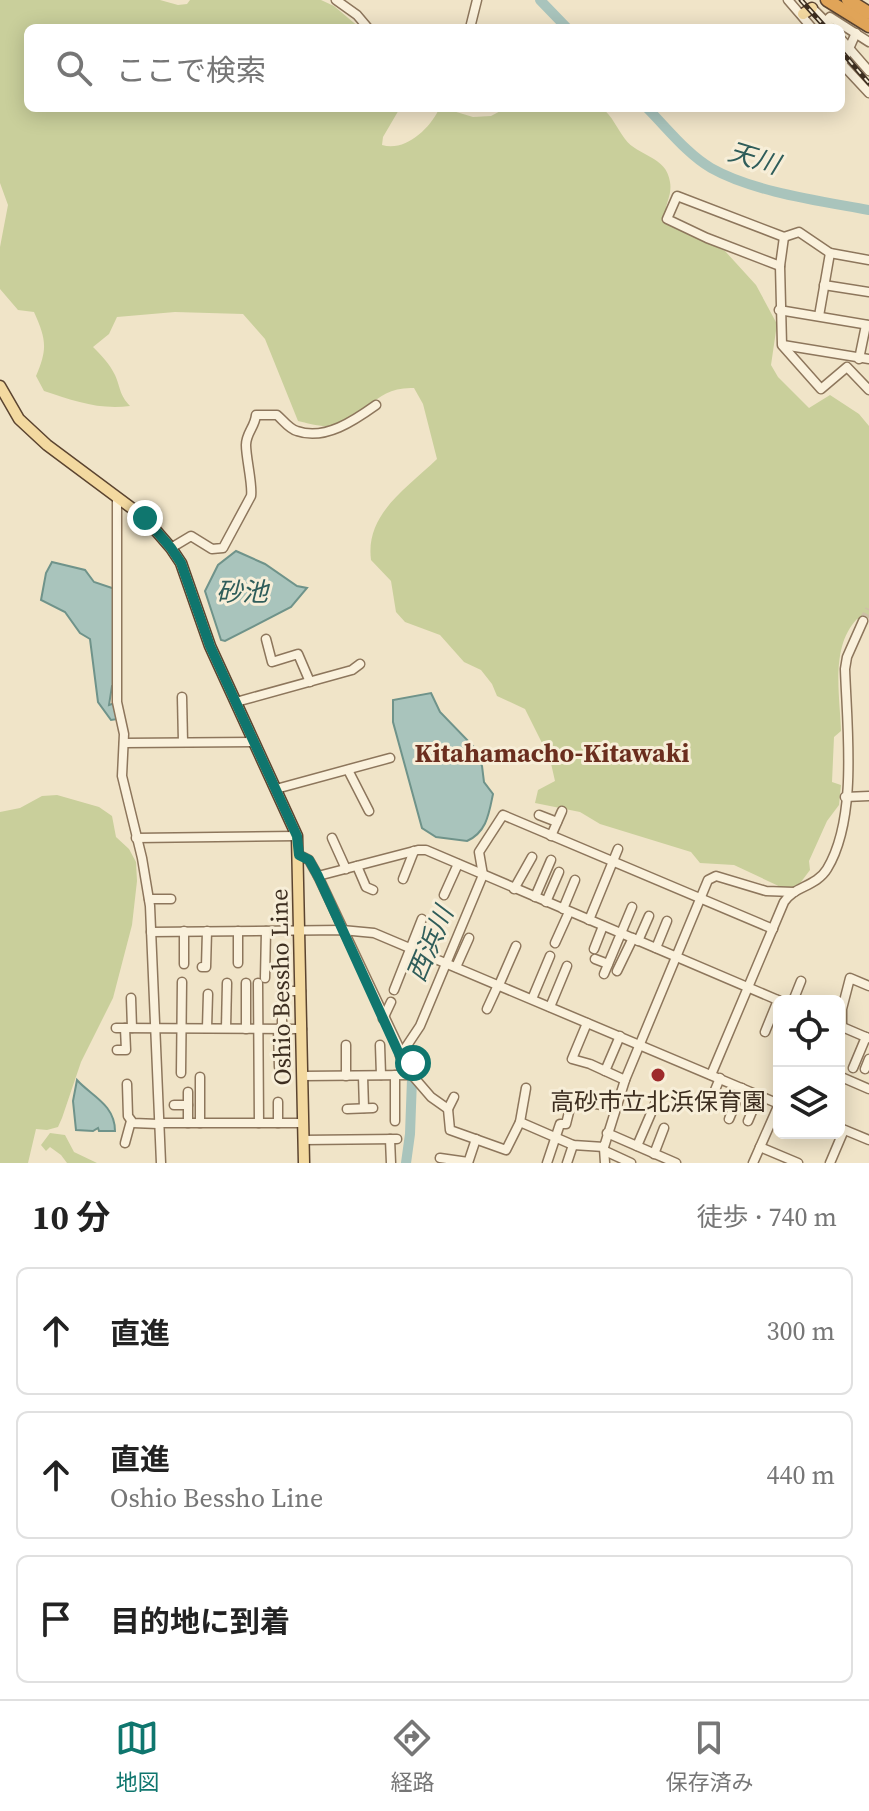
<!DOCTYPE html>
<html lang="ja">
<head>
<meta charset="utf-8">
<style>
	:root { --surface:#fff; --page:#f2f2f2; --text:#222; --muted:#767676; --line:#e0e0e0; --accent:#0f766e }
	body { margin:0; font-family:"Source Serif 4","Noto Sans JP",serif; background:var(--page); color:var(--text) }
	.controls { position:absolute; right:24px; bottom:24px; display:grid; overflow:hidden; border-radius:12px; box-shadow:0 4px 20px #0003 }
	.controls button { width:72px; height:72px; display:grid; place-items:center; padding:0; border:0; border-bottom:2px solid var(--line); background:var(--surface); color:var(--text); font:40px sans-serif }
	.stop { position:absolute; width:24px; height:24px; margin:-18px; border:6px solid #0f766e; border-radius:50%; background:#fff }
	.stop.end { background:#0f766e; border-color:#fff; box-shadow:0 2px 8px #0008 }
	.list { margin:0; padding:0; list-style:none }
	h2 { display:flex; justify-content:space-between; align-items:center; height:104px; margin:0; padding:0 32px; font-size:34px }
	h2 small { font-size:26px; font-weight:400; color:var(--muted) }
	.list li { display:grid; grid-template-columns:52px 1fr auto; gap:24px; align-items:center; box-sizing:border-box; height:128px; margin:0 16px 16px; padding:0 16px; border:2px solid var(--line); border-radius:12px }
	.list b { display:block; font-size:30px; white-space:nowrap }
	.list p { margin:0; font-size:26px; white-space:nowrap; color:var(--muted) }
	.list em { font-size:26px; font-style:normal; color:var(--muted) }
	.icon { flex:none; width:44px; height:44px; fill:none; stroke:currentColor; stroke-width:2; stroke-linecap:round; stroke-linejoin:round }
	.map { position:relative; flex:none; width:869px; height:1163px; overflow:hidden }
	.search { position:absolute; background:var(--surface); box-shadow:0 4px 20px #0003; left:24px; right:24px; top:24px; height:88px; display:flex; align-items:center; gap:20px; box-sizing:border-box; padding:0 28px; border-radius:12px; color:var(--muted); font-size:30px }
	.sheet { height:536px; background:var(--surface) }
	nav { display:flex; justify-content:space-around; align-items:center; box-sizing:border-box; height:112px; border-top:2px solid var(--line); background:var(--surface); font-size:22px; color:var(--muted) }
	nav a { display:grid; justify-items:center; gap:4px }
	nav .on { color:var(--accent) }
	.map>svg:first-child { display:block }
	.green { fill:#c9cf9b }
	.water { fill:#a9c4bc; stroke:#6f938a; stroke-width:2 }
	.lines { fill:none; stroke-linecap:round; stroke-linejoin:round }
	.river { stroke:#a9c4bc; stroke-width:10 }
	.minor-tunnel { stroke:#ccc0a6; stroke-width:8; stroke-dasharray:8 4; stroke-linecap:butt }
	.minor-casing { stroke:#8d765c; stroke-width:11 }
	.major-casing { stroke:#5b4430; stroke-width:13 }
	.highway-casing { stroke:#5b4430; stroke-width:15 }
	.minor { stroke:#faf1dc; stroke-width:8 }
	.major { stroke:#f3d9a0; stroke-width:10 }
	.highway { stroke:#e0a458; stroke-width:12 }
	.rail-casing { stroke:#3d2e20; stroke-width:5 }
	.rail { stroke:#f7eed8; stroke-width:2; stroke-dasharray:6; stroke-linecap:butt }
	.route { stroke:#0f766e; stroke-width:10 }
	.poi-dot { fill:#9e2a2b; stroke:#f7eed8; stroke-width:3 }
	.labels { text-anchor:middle; stroke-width:6; stroke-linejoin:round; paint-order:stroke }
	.street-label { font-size:24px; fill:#3d2e20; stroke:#f7eed8 }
	.poi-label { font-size:24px; fill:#3d2e20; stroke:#f7eed8 }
	.water-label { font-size:26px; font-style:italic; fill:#2f5d5a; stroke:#f7eed8 }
	.neighbourhood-label { font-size:26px; font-weight:bold; fill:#6b2e1e; stroke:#f7eed8 }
</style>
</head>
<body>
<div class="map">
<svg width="869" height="1163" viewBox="0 0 869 1163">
	<rect width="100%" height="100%" fill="#f0e4c8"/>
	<g class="green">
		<path d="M0 0H160L178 5 187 4 190 0H321L334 6 360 28H28V108H400L383 137 382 145C405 152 429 129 438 111H453L473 117 491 116 506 108H602C613 117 616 127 625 139 637 156 667 156 670 182 673 199 660 206 669 225L725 251 756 285 777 324 771 365 778 377 809 408 830 395 859 414 869 426V618L857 619C830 647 840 696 841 731L834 737 832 782 841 785 839 805 827 821 809 861 810 870 798 886 785 889 734 865 700 863 691 852 600 824 580 812 535 803 538 790 555 781 550 759 525 709 497 696 492 684 481 670 464 662 440 635 405 622 396 612 391 581 371 560C365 514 407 488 437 459L423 404 414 388C371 386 366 423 329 426 320 427 307 423 298 421L265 339 243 314 175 312 117 317 109 334 93 347C102 356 109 363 115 375 121 389 119 394 130 406 99 410 74 401 44 391L36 376C48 348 46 339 34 312L18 310 0 289V247L8 205 0 183Z"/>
		<polygon points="57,795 99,807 112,816 116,837 129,849 136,862 137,881 132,925 113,998 81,1062 62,1118 58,1127 47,1130 36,1129 28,1163 0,1163 0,812 20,808 42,796"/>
		<polygon points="50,1133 65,1135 74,1152 97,1163 67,1163 61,1155 50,1147 46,1151 41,1145"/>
	</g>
	<g class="water">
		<polygon points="236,551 265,564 297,586 307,588 291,607 225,641 221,640 205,591 218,565"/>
		<polygon points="52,562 85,570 94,582 115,589 116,685 112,686 109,705 115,703 118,719 111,720 98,702 90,639 80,633 65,612 41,600 46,573"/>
		<path d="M431 693 440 712 474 747 482 766 484 782 493 794C489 813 487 832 467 841L436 837 422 828 393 722V700Z"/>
		<path d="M77 1080C90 1095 115 1104 115 1131H99L98 1128 93 1131 76 1130 73 1101Z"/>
	</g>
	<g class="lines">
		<g class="river">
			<polyline points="540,0 567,28"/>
			<path d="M647 108C667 128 687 154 711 168 753 192 821 201 869 210"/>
			<polyline points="406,1163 410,1134 412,1079 407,1071"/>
		</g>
		<polyline class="minor-tunnel" points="863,621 869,609"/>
		<g class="minor-casing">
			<g id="minor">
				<polyline points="336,0 357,15 368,28"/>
				<polyline points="788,0 812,28"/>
				<polyline points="812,8 832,28"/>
				<polyline points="826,21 830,17 869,42"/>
				<polyline points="470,28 477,0"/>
				<polyline points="841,39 869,71"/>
				<polyline points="841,63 869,93"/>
				<polyline points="842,64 856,33"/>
				<polyline points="784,237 780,266 782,345 821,389 847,367 869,390"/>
				<polyline points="780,266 707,238 667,219 677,196 784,237 799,232 830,253 869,260"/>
				<polyline points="824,285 869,292"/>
				<polyline points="779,310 869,325"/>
				<polyline points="819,316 830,253"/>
				<polyline points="783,345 869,359"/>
				<polyline points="859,359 866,325"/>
				<polyline points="117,497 117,702 124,734 122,776 142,858 150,906 161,1163"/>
				<path d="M171 548 191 536 212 549 223 548 251 496C253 486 246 458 246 445 246 433 255 427 256 415H277C283 420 289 429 297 431 325 441 355 420 376 405"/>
				<polyline points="266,639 272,662 298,654 310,682"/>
				<polyline points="182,697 183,742"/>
				<polyline points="236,702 352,670 360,664"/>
				<polyline points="124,743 254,742"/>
				<polyline points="348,770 369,811"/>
				<polyline points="276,789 390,758"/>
				<polyline points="845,797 869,796"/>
				<polyline points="539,815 557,822"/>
				<polyline points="551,836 562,811"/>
				<polyline points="136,838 297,836"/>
				<polyline points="332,838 346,869"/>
				<polyline points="299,855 309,860 318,876 412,1075 431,1097 448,1109 450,1130 506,1150 520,1122 573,1145 604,1147 625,1080 708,880 716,876 766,891 794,892"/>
				<polyline points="357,866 366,887 373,890"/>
				<polyline points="318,876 418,850 426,850 780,1001"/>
				<polyline points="403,879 414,851"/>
				<polyline points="514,889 532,857"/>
				<polyline points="444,895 458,864"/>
				<polyline points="535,897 551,860"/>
				<polyline points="149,899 171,899"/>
				<polyline points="546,902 559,872"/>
				<polyline points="563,909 575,880"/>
				<polyline points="589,920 618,849"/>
				<polyline points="238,931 238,963"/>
				<polyline points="151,932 342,930 374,933 779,1104"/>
				<polyline points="638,941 649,916"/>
				<polyline points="555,943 569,912"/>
				<polyline points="656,948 667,921"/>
				<polyline points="594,949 603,926"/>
				<polyline points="595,959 608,964"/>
				<polyline points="184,964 184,931"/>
				<polyline points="202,967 206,967 207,931"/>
				<polyline points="456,967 469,938"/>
				<polyline points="617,971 633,938"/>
				<polyline points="604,974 632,907"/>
				<polyline points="265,978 266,931"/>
				<polyline points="246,983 246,1029"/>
				<polyline points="258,983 259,1123"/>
				<polyline points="499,985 516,946"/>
				<polyline points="394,990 422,919"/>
				<polyline points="131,998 132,1028"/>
				<polyline points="532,999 550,956"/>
				<polyline points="793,1001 801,981"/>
				<polyline points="550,1007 567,966"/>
				<polyline points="487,1009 498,985"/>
				<polyline points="383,1019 391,1002"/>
				<polyline points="587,1023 572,1059 590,1064 625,1080"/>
				<polyline points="840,1026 868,1038"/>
				<polyline points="842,1027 842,1009 850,978 869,986"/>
				<polyline points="116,1028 302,1029"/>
				<polyline points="207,1028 208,994"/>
				<polyline points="226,1028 227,983"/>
				<polyline points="278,1029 279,1067"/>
				<polyline points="282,1029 282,991 301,991"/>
				<polyline points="765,1032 778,1000"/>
				<polyline points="346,1045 346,1076"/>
				<polyline points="380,1045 381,1075"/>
				<polyline points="117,1050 126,1050 125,1028"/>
				<polyline points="400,1056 420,1026 483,875 479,852 503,815 773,929"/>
				<polyline points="407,1067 414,1059 421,1059"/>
				<polyline points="853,1068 866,1037"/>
				<polyline points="865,1069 869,1059"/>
				<polyline points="605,1071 620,1036"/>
				<polyline points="181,1073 182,982"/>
				<polyline points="395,1075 395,1121"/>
				<path d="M711 1075 784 902C794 886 816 887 827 869 858 818 847 728 845 669L847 657 863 621"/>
				<polyline points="302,1076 412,1075"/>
				<polyline points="363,1076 364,1108"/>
				<polyline points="839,1076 869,1089"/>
				<polyline points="127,1084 128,1116 133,1123 158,1124"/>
				<polyline points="839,1095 839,1101"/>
				<polyline points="569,1100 615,1107"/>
				<polyline points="278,1102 278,1123"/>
				<polyline points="174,1105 188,1105"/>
				<polyline points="708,1107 720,1078"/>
				<polyline points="347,1109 373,1108"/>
				<polyline points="448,1109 454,1097"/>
				<polyline points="729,1119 742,1088"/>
				<polyline points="748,1121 759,1095"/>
				<polyline points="520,1122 526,1088"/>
				<polyline points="158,1123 303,1123"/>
				<polyline points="188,1123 188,1092"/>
				<polyline points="200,1123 200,1077"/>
				<polyline points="840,1128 869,1140"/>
				<polyline points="607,1133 676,1163"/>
				<polyline points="390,1139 391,1163"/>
				<polyline points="303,1140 397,1139"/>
				<polyline points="125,1143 131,1121"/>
				<polyline points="637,1146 655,1104"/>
				<polyline points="760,1147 798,1163"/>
				<polyline points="604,1148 605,1163"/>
				<polyline points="605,1151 631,1163"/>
				<polyline points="654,1154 664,1128"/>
				<polyline points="440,1158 468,1162"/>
				<polyline points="468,1163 476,1139"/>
				<polyline points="547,1163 560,1124 566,1124 572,1100"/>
				<polyline points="567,1163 573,1145"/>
				<polyline points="753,1163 779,1104"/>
				<polyline points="830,1163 844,1130"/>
			</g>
		</g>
		<g class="major-casing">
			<g id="major">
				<polyline points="803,14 812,8"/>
				<polyline points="0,386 19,419 47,445 145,518 171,548 181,563 210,646 297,836 304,1163"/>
			</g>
		</g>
		<g class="highway-casing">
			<g id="highway">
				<polyline points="827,0 869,26"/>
				<polyline points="848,0 869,13"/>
			</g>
		</g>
		<use href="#minor" class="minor"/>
		<use href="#major" class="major"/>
		<use href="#highway" class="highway"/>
		<g class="rail-casing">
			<g id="rail">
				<polyline points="801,0 826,28"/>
				<polyline points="841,51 869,83"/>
			</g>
		</g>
		<use href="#rail" class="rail"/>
	</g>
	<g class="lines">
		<polyline class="route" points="145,518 171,548 181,563 210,646 297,836 299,855 309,860 318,876 400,1056 407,1067 413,1063"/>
	</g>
	<circle class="poi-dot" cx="658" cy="1075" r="8"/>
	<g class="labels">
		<g class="street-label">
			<text transform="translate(281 987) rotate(-91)" y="8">Oshio Bessho Line</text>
		</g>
		<g class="poi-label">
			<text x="658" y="1110">高砂市立北浜保育園</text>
		</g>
		<g class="water-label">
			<text transform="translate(754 158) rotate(17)" y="9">天川</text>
			<text x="242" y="601">砂池</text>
			<text transform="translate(430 944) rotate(-67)" y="9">西浜川</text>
		</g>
		<g class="neighbourhood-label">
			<text x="552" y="762">Kitahamacho-Kitawaki</text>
		</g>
	</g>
</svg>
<div class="controls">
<button><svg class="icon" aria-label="locate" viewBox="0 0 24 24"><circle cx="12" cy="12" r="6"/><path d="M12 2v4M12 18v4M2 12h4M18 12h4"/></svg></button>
<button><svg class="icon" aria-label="layers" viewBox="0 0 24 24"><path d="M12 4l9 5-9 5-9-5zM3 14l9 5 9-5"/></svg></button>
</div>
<div class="stop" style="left:413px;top:1063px"></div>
<div class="stop end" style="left:145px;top:518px"></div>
<div class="search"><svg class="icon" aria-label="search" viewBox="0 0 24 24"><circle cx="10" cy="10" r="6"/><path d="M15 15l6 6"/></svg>ここで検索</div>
</div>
<section class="sheet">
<h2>10 分<small>徒歩 · 740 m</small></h2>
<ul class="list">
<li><svg class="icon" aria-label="ahead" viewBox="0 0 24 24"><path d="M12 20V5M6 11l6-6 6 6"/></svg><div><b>直進</b></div><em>300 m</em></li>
<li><svg class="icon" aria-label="ahead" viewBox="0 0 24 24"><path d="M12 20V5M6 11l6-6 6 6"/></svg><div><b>直進</b><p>Oshio Bessho Line</p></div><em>440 m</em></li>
<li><svg class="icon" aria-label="arrive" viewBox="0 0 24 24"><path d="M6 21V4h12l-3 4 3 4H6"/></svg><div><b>目的地に到着</b></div></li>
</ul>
</section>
<nav>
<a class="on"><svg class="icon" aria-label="map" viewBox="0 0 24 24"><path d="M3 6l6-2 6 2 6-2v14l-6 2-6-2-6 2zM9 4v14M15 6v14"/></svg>地図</a>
<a><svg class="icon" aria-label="directions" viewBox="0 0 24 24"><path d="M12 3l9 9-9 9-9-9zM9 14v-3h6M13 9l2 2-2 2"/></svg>経路</a>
<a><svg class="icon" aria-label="saved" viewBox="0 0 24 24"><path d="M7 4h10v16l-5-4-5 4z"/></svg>保存済み</a>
</nav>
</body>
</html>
